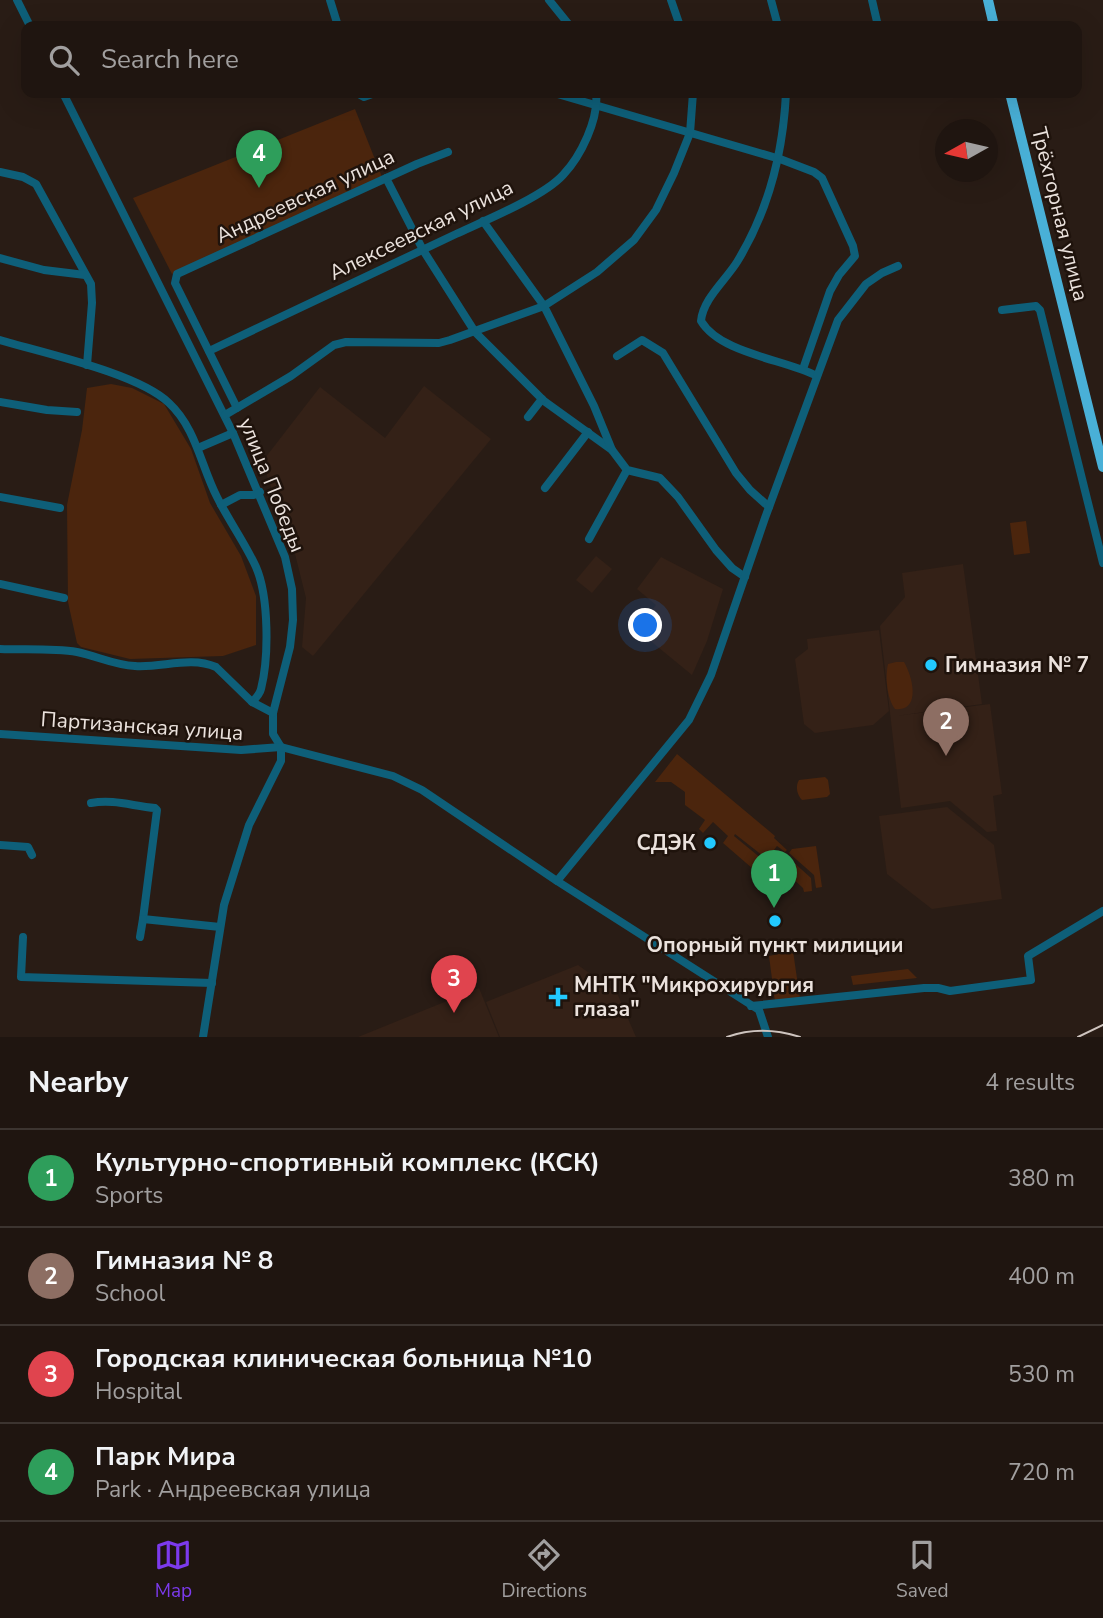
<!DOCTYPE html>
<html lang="en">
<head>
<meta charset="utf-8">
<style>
	:root { --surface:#1f1510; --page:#271e19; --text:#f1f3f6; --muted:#a19f9f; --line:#3c3430; --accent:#7c3aed }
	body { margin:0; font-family:"Nunito Sans",sans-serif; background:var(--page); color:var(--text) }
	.compass { position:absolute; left:935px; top:119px; width:63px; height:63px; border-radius:50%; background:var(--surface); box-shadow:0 7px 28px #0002; rotate:262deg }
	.you { position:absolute; left:646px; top:626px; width:24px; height:24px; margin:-18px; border:5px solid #fff; border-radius:50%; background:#1a73e8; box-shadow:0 0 0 10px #1a73e833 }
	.badge { display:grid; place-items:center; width:46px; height:46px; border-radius:50%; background:var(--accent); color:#fff; font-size:23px; font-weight:700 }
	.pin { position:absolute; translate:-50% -58px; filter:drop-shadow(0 2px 4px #0008) }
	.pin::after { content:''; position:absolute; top:37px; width:24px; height:21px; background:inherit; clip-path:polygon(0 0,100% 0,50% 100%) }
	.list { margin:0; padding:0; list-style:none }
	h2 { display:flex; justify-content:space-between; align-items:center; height:91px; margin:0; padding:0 28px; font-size:30px }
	h2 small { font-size:23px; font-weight:400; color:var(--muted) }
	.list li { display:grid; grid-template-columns:46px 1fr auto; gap:21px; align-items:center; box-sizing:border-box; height:98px; padding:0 28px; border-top:2px solid var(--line) }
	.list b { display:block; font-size:26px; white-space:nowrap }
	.list p { margin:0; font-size:23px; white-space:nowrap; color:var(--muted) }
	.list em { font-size:23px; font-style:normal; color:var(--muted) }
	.icon { flex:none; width:38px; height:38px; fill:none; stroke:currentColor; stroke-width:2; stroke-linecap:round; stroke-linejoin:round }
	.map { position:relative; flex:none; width:1103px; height:1037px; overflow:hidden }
	.search { position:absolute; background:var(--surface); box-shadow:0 7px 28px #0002; left:21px; right:21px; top:21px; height:77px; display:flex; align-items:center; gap:18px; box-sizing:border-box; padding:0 24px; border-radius:14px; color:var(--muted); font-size:26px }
	.sheet { height:483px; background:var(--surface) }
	nav { display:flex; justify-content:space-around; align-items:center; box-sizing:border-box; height:98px; border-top:2px solid var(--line); background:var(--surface); font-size:19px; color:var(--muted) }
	nav a { display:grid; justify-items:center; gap:4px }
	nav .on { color:var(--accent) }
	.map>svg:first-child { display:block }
	.built { fill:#342117 }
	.green { fill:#4b250d }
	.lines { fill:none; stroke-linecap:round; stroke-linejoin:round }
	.minor { stroke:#0e5f79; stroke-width:8 }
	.highway { stroke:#49b0d7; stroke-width:10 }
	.tram { stroke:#cec4bf; stroke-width:2 }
	.poi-dot { fill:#22c9fe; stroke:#1f130c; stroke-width:2.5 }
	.labels { text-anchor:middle; stroke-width:5; stroke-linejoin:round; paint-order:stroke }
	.street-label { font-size:21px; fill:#ebe2dd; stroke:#1f130c }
	.poi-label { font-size:21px; font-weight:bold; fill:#ebe2dd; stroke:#1f130c; text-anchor:start }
</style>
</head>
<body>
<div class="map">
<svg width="1103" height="1037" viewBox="0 0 1103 1037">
	<rect width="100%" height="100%" fill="#291c15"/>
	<g class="built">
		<polygon points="424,386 491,439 313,656 302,647 306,598 295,554 262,462 320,387 385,438"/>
		<polygon points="596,556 612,569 592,593 576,580"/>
		<polygon points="661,557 723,589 707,641 692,675 636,629 656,605 637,589"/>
		<polygon points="963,564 982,704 896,716 990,704 1002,794 993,796 997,831 987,832 950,801 901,808 880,626 905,597 902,573"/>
		<polygon points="879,630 889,711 873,725 815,733 804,724 795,659 808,649 807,639"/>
		<polygon points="947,807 994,845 1002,899 932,909 887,874 879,816"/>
		<polygon points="578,965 617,993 636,1037 500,1037 486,1002"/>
		<polygon points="479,988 499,1037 358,1037"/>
	</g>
	<g class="green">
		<polygon points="355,109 382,177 172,274 133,198"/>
		<polygon points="111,384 132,388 164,404 191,449 210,503 241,556 256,596 256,645 223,656 130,659 81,647 77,643 68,602 67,505 82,430 87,388"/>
		<polygon points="1026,521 1030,553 1014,555 1010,523"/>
		<path d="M896 662H904C913 677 921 712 895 709 887 699 885 677 888 664Z"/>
		<polygon points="677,754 775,836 774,838 787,850 785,852 777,846 767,859 735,834 734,836 768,864 760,875 723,843 728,836 713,822 703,833 699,829 705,820 685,805 685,792 671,782 655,782"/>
		<path d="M825 777 828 780 830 794 827 797 802 800C797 795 795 786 799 780Z"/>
		<polygon points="816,846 822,887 816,888 814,875 789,853 792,849"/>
		<polygon points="781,851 811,878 812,891 804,892 803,888 774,861"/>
		<polygon points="793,951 800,999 775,1002 769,956"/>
		<polygon points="908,969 917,978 853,985 851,976"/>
	</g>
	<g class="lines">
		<g class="minor">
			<polyline points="17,0 30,26"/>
			<polyline points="330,0 338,26"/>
			<polyline points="549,0 570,26"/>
			<polyline points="671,0 680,26"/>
			<polyline points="771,0 778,26"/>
			<polyline points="872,0 878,26"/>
			<polyline points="63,93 233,433 285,557 292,589 293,620 290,647 273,713 273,734 281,747 281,761 249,825 224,905 203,1037"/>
			<polyline points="357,93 364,97 375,93"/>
			<polyline points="554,93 780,159 814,172 822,178 853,246 855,256 839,275 830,291 803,369"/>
			<path d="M786 93C783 154 769 210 737 262 725 281 703 299 701 321 721 354 784 359 817 376"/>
			<polyline points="0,172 23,177 36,184 91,284 92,303 87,365"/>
			<polyline points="386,178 423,250 475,332 544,401 612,450 627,470 660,478 678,497 716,550 732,568 745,577"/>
			<polyline points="483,221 544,306 594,406 612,450"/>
			<polyline points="0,258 44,270 85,275"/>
			<polyline points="1002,310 1036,306 1040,310 1103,563"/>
			<path d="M0 340C43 353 138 373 169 403 196 428 201 466 217 497 229 521 245 543 256 567 269 597 269 658 261 689 260 694 256 698 252 702"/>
			<path d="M209 351C291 312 373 273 456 234 484 221 543 197 563 175 581 156 599 119 596 93"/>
			<polyline points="617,356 642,340 663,353 736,473 750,490 769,507"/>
			<polyline points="0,402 47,410 77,412"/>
			<polyline points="237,408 175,283 177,274 417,164 448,152"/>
			<polyline points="225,415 291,376 334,345 346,342 439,343 450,340 544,306 597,272 634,240 656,210 674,173 690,133 693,93"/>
			<polyline points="528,417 542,399"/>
			<polyline points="198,448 233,433"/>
			<polyline points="545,488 588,432"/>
			<polyline points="0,497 60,508"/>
			<polyline points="221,505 240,495 254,495 260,492"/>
			<polyline points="589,539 627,470"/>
			<polyline points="0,584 64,598"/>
			<path d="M0 649C25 650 53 648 77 652 97 656 114 665 135 666 162 668 190 656 216 667L252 702 273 713"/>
			<polyline points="0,734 241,750 281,747 393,776 422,790 557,881 759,1010 768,1037"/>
			<path d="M91 803C114 799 132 806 155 808L157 810 143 919 220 927"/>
			<polyline points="0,845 28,847 32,855"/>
			<polyline points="557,881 689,720 711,675 765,518 838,320 866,284 882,273 898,266"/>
			<polyline points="23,937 21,977 212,983"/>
			<polyline points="140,937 143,919"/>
			<polyline points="751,1006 924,988 938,988 950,991 1031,980 1028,956 1103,911"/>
		</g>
		<g class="highway">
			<polyline points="988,0 994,26"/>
			<polyline points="1010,93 1103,467"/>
		</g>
		<g class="tram">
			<path d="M727 1037C752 1028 775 1029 800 1037"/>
			<polyline points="1078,1037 1103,1025"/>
		</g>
	</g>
	<g class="poi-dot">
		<circle cx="931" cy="665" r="7"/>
		<circle cx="710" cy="843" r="7"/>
		<circle cx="775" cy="921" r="7"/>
		<path d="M554.5 986.5h7v7h7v7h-7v7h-7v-7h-7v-7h7z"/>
	</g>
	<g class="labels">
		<g class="street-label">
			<text transform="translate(305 196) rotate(-25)" y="7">Андреевская улица</text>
			<text transform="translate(1060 214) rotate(76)" y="7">Трёхгорная улица</text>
			<text transform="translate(421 230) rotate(-26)" y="7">Алексеевская улица</text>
			<text transform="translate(272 485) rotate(68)" y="7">улица Победы</text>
			<text transform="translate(142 726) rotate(4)" y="7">Партизанская улица</text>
		</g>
		<g class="poi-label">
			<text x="945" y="672">Гимназия № 7</text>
			<text x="696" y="850" text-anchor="end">СДЭК</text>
			<text x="775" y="952" text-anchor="middle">Опорный пункт милиции</text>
			<text x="574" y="992">МНТК "Микрохирургия<tspan x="574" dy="24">глаза"</tspan></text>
		</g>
	</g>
</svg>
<svg class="compass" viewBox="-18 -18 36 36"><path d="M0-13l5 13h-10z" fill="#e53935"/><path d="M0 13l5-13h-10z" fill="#a19f9f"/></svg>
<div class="you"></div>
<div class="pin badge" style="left:774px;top:908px;background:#2e9e5b">1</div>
<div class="pin badge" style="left:946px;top:756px;background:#8d6e63">2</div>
<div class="pin badge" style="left:454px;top:1013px;background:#e0444e">3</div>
<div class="pin badge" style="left:259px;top:188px;background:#2e9e5b">4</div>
<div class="search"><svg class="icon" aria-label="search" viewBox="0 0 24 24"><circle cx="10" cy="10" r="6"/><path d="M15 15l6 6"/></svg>Search here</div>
</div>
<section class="sheet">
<h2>Nearby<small>4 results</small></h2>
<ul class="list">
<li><span class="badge" style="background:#2e9e5b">1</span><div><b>Культурно-спортивный комплекс (КСК)</b><p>Sports</p></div><em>380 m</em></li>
<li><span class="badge" style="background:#8d6e63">2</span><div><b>Гимназия № 8</b><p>School</p></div><em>400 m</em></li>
<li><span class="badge" style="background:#e0444e">3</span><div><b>Городская клиническая больница №10</b><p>Hospital</p></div><em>530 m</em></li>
<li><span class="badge" style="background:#2e9e5b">4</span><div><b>Парк Мира</b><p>Park · Андреевская улица</p></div><em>720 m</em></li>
</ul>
</section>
<nav>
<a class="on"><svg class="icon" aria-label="map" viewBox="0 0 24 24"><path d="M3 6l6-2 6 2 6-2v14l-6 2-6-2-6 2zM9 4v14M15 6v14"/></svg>Map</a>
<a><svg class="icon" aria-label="directions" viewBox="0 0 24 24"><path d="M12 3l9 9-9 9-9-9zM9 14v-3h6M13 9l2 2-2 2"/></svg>Directions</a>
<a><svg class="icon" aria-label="saved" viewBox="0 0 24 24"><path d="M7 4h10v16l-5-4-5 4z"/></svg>Saved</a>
</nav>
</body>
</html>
